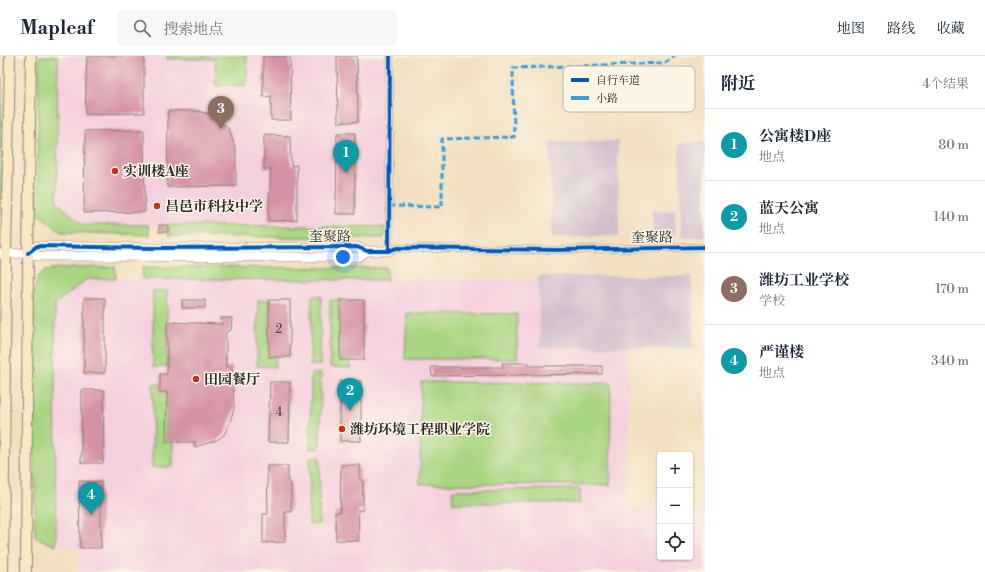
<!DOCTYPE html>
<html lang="zh">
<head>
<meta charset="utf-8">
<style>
	:root { --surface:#fff; --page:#f6f6f7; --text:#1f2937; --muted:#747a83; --line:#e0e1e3; --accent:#c8321e }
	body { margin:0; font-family:"Libre Bodoni","Noto Serif SC",serif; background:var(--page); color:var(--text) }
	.controls { position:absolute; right:12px; bottom:12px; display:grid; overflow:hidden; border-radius:4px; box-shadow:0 1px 3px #0004 }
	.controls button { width:36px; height:36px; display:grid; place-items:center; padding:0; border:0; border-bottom:1px solid var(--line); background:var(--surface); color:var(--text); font:20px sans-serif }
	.you { position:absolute; left:343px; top:201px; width:14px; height:14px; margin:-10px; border:3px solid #fff; border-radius:50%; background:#1a73e8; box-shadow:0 0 0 6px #1a73e833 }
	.badge { display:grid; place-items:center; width:26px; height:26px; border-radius:50%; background:var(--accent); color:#fff; font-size:13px; font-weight:700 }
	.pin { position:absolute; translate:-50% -33px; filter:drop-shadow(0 1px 2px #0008) }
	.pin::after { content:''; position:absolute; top:21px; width:14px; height:12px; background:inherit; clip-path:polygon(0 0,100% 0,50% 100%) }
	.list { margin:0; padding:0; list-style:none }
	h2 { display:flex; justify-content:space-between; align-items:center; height:52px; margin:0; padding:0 16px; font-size:17px }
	h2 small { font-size:13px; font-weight:400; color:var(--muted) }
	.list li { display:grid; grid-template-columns:26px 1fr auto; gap:12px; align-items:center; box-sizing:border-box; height:72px; padding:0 16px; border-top:1px solid var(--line) }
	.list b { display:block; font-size:15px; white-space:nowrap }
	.list p { margin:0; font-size:13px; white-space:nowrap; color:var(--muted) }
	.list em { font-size:13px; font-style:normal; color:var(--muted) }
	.icon { flex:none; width:22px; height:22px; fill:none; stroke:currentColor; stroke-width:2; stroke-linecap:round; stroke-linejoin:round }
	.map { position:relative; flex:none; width:705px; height:516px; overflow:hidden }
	header { display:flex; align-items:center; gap:24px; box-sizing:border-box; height:56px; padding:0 20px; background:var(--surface); border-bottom:1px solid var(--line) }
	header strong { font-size:19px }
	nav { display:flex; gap:22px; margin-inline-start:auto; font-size:14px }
	.search { width:280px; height:36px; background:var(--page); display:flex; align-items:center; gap:10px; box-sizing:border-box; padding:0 14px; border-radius:4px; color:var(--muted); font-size:15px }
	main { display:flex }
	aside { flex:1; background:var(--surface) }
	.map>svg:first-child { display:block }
	.built { fill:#f4cfdd }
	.industrial { fill:#d0bdcd }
	.green { fill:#a9d481; stroke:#6a8056 }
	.building { fill:#d591a5 }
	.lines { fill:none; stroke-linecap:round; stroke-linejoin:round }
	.minor-casing { stroke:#8e8575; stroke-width:8 }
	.tertiary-casing { stroke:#8e8575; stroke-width:10 }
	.secondary-casing { stroke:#8e8575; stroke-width:12 }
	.minor { stroke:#fff; stroke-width:7 }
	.tertiary { stroke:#fff; stroke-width:9 }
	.secondary { stroke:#f8e8c3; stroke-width:10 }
	.quiet { stroke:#3d9ce1; stroke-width:3; stroke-dasharray:6 3; stroke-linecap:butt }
	.cycleway-casing { stroke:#fcf5e5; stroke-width:6 }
	.cycleway { stroke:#0057b8; stroke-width:4 }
	.poi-dot { fill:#c8321e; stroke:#fcf5e5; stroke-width:1.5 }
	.labels { text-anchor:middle; stroke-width:3; stroke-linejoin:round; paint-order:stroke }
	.number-label { font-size:12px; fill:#56444a }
	.poi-label { font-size:14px; font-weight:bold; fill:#2b2b2b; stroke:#fcf5e5; text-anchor:start }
	.street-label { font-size:14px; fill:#2b2b2b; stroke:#fcf5e5 }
	.key { fill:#fcf5e5; stroke:#bdb8ad; stroke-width:1 }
	.key-label { font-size:11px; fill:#2b2b2b }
</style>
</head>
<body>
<header>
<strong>Mapleaf</strong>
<div class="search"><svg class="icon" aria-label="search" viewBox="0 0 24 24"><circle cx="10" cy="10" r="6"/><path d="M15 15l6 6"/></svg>搜索地点</div>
<nav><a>地图</a><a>路线</a><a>收藏</a></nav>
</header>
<main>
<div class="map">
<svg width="705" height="516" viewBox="0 0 705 516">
	<rect width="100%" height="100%" fill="#fcf5e5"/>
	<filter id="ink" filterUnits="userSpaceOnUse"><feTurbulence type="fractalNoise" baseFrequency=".025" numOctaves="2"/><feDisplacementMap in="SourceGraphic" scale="8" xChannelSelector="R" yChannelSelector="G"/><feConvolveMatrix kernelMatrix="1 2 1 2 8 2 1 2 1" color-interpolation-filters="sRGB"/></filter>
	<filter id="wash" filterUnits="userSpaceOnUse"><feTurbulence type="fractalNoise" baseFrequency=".012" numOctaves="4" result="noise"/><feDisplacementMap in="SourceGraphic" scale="16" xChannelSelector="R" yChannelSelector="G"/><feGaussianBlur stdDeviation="0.9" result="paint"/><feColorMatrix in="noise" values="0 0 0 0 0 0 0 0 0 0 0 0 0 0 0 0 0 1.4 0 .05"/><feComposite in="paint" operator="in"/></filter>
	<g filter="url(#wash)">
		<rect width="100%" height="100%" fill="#f2dfbf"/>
		<g class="built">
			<polygon points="58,0 386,0 385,171 83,169 57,146"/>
			<polygon points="87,223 538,224 540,291 629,292 629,454 660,454 660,501 690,501 690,454 705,454 705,516 78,516 78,491 56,490 55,248"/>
		</g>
		<g class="industrial">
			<polygon points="618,85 619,180 552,181 550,86"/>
			<polygon points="705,86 705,180 682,181 679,87"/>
			<polygon points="675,154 676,179 653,180 652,155"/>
			<polygon points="538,220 692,220 693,292 540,291"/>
		</g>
		<g class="green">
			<polygon points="39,0 58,0 57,146 83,169 148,169 149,179 61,176 37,157"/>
			<polygon points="167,0 247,0 247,29 216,29 215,3 167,3"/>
			<polygon points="0,21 2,21 2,150 0,158"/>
			<polygon points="168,169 385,171 384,182 168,180"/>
			<polygon points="115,211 116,223 87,223 55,248 56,490 35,481 33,238 38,221 46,214 62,212"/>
			<polygon points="143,211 387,212 387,224 142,223"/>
			<rect x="153" y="235" width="14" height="76"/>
			<polygon points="312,240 321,240 320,309 310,309"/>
			<polygon points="258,244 269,244 269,301 276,301 275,311 257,310"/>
			<polygon points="330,244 340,244 340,304 351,304 351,312 330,311"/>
			<polygon points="407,257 517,258 517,303 405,303"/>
			<polygon points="311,318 321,318 320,393 310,393"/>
			<polygon points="421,326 611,327 610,429 420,428"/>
			<polygon points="153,328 160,328 160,336 167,336 166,385 173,386 173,411 152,411"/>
			<polygon points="310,401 320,401 319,468 309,468"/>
			<polygon points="580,433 580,447 453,447 452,434"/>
		</g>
		<g id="blocks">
			<g class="building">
				<polygon points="87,0 144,0 144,57 85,58"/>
				<polygon points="263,0 290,0 291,64 271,64 271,40 263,41"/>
				<polygon points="337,0 357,0 358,66 338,66"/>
				<polygon points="168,55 197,55 213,59 229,73 236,94 236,130 167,131"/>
				<polygon points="144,74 145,156 84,157 85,75"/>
				<polygon points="337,77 355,77 355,158 336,158"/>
				<polygon points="264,79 290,80 291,110 297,109 297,164 268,165 271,112 264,113"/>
				<rect x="159" y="169" width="9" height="7"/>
				<rect x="84" y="242" width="21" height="75"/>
				<rect x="182" y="244" width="23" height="8"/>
				<rect x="269" y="244" width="21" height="57"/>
				<rect x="340" y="244" width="24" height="60"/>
				<polygon points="221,262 232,262 231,274 226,276 226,311 232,310 234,353 229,368 224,379 217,384 195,391 195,386 166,386 167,336 160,336 160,318 167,318 167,266 222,268"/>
				<polygon points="502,307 529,307 529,310 602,310 602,318 432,320 431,311 503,311"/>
				<rect x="340" y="325" width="21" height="60"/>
				<polygon points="270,326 290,326 289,386 268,386"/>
				<polygon points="82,334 104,334 103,407 81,407"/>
				<polygon points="341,409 360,409 360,424 363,424 363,454 358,454 359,485 336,484 335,456 340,456"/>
				<polygon points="267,410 288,410 288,426 291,427 291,456 285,456 285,486 263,487 263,458 268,458"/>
				<polygon points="79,425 101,426 101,492 80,492"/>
			</g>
		</g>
	</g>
	<g filter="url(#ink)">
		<use href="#blocks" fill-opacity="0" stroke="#8e8575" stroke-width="1"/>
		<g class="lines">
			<g class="minor-casing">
				<polyline id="minor" points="390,0 389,195 397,192 558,194 705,191"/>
			</g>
			<g class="tertiary-casing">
				<g id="tertiary">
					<polyline points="28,197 37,190 153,192 357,191 367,195 389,195"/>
					<polyline points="0,198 28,197 38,200 358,201 367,195"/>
				</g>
			</g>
			<g class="secondary-casing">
				<g id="secondary">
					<polyline points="3,516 6,198 10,0"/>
					<polyline points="26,516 28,197 31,0"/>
				</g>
			</g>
			<use href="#minor" class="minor"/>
			<use href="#tertiary" class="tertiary"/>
			<use href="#secondary" class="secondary"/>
			<polyline class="quiet" points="389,150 442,151 442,83 514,81 513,12 665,7 675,0"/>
			<g class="cycleway-casing">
				<g id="cycleway">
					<polyline points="389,195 390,0"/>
					<polyline points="28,197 37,190 153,192 357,191 367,195 389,195 397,192 558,194 705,191"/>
				</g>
			</g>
			<use href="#cycleway" class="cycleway"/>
		</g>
	</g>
	<g class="poi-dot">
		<circle cx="115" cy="115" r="4"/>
		<circle cx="157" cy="150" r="4"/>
		<circle cx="196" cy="323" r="4"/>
		<circle cx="342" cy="373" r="4"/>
	</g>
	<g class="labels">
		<g class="number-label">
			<text x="279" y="277">2</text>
			<text x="279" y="360">4</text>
		</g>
		<g class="poi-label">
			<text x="123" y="120">实训楼A座</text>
			<text x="165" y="155">昌邑市科技中学</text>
			<text x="204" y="328">田园餐厅</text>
			<text x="350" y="378">潍坊环境工程职业学院</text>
		</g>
		<g class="street-label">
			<text x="330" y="185">奎聚路</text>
			<text transform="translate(652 181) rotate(-1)" y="5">奎聚路</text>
		</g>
	</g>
	<rect x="563" y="10" width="132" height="46" rx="6" class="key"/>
	<rect x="571" y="22" width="18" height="4" fill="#0057b8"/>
	<rect x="571" y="40" width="18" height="4" fill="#3d9ce1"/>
	<g class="key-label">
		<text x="596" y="28">自行车道</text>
		<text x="596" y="46">小路</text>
	</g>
</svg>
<div class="controls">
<button>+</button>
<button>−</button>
<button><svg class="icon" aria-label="locate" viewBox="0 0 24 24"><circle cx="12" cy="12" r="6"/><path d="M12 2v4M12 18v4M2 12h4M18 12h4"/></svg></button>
</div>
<div class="you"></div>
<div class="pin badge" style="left:346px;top:117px;background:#0f9aa8">1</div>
<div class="pin badge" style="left:350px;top:355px;background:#0f9aa8">2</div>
<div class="pin badge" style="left:221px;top:73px;background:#8d6e63">3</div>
<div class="pin badge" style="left:91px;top:459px;background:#0f9aa8">4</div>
</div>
<aside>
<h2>附近<small>4个结果</small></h2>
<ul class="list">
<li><span class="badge" style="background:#0f9aa8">1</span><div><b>公寓楼D座</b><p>地点</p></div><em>80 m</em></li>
<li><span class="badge" style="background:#0f9aa8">2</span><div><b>蓝天公寓</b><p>地点</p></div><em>140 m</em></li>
<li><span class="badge" style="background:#8d6e63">3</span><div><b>潍坊工业学校</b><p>学校</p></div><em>170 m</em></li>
<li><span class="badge" style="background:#0f9aa8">4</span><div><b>严谨楼</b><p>地点</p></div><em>340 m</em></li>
</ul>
</aside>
</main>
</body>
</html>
